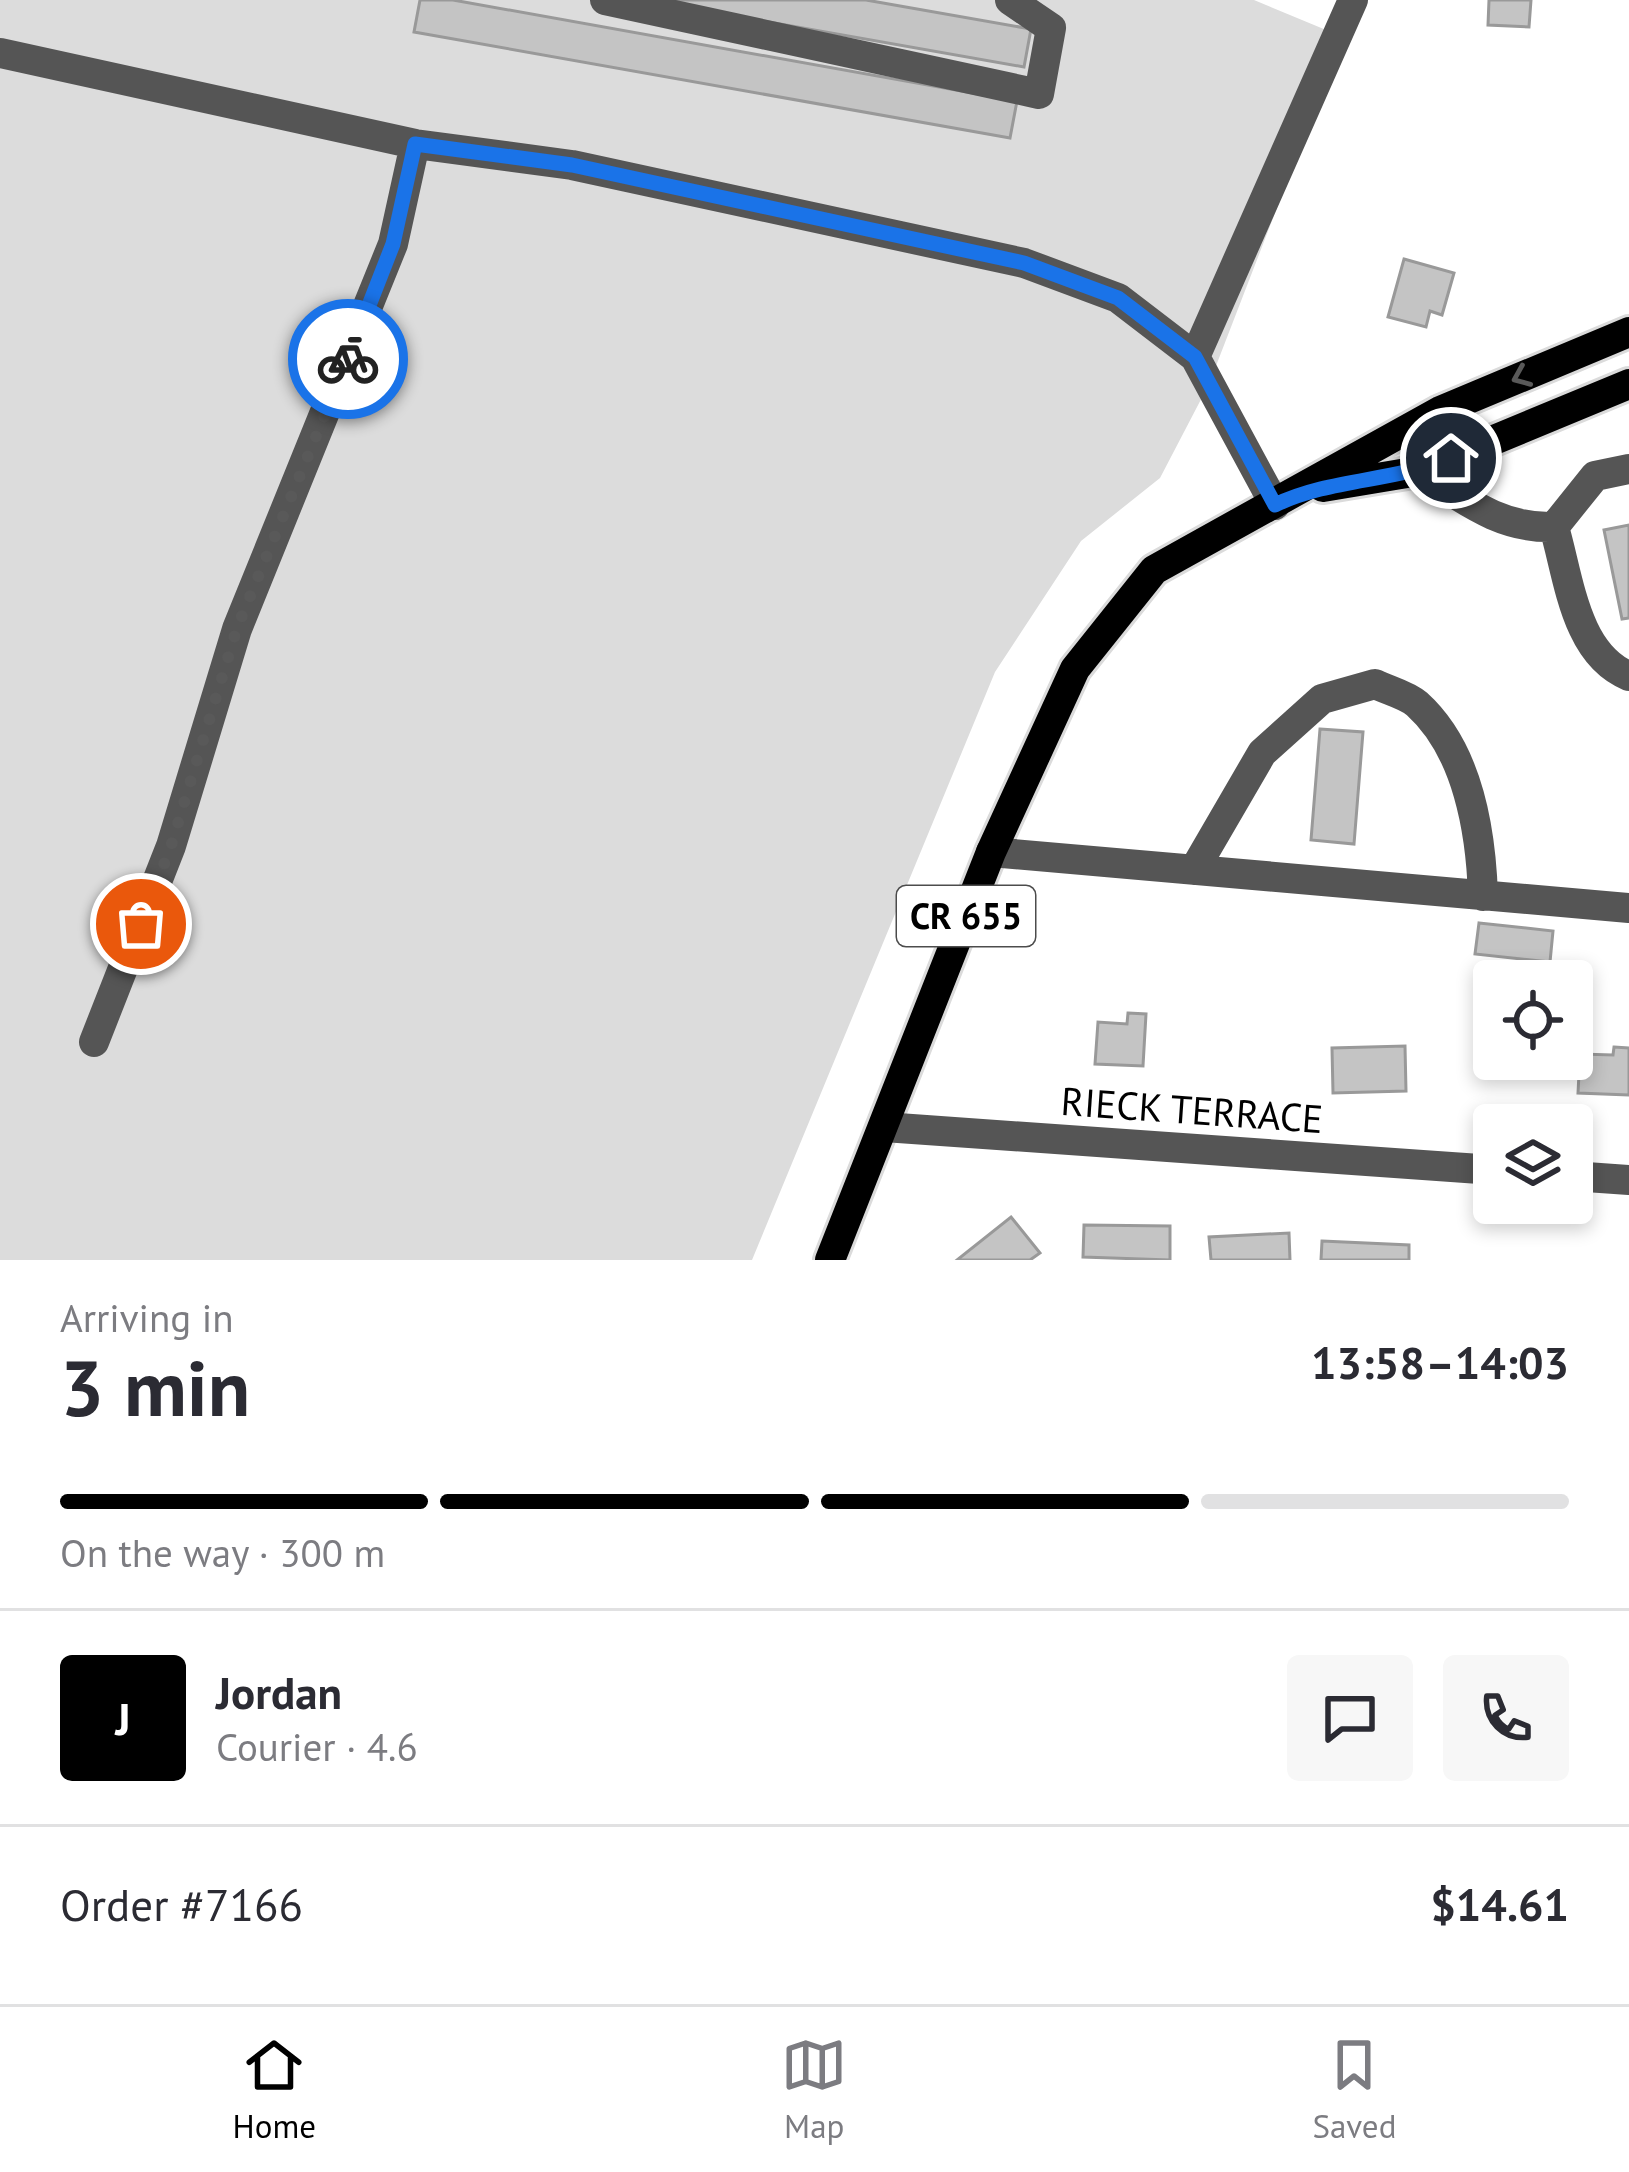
<!DOCTYPE html>
<html lang="en">
<head>
<meta charset="utf-8">
<style>
  :root { --surface:#fff; --page:#f7f7f7; --text:#2b2b33; --muted:#7c7c81; --line:#e1e1e2; --accent:#000 }
  body { margin:0; font-family:"PT Sans",sans-serif; background:var(--page); color:var(--text); height:100vh; display:flex; flex-direction:column; font-size:45px; white-space:nowrap }
  * { box-sizing:border-box; margin:0 }
  p { font-size:39px; color:var(--muted) }
  .icon { flex:none; width:66px; height:66px; fill:none; stroke:currentColor; stroke-width:2; stroke-linecap:round; stroke-linejoin:round }
  .map { position:relative; height:1260px; overflow:hidden }
  .side { display:flex; flex-direction:column; background:var(--surface); flex:1 }
  .side>* { flex:none }
  .buttons { position:absolute; left:1473px; top:960px; display:grid; gap:24px }
  .buttons a { display:grid; place-items:center; width:120px; height:120px; border-radius:12px; background:var(--surface); box-shadow:0 6px 18px #0003; font-size:60px }
  .pin { position:absolute; display:grid; place-items:center; width:102px; height:102px; color:#fff; margin:-51px; border:6px solid #fff; border-radius:50%; box-shadow:0 3px 12px #0007 }
  .courier { position:absolute; display:grid; place-items:center; width:120px; height:120px; margin:-60px; border:9px solid #1a73e8; border-radius:50%; background:#fff; color:#222; box-shadow:0 3px 15px #0007 }
  .overview em { font-style:normal; font-weight:800 }
  .overview div { display:flex; flex-direction:column-reverse }
  .overview { display:flex; align-items:center; justify-content:space-between; height:204px; padding:0 60px }
  h1 { font-size:78px; font-weight:800; line-height:90px }
  .bar { display:grid; grid-template-columns:repeat(4,1fr); gap:18px 12px; align-content:center; height:144px; padding:0 60px }
  .bar i { height:15px; border-radius:9px; background:var(--line) }
  .bar .selected { background:var(--accent) }
  .bar p { grid-column:span 4 }
  .line { display:flex; align-items:center; gap:30px; padding:0 60px; border-top:3px solid var(--line) }
  .line div { flex:1 }
  .round { display:grid; place-items:center; flex:none; width:126px; height:126px; border-radius:12px; background:var(--page) }
  .menu { display:flex; justify-content:space-around; align-items:center; height:168px; border-top:3px solid var(--line); background:var(--surface); font-size:33px; color:var(--muted) }
  .menu a { display:grid; justify-items:center; gap:6px }
  .menu .selected { color:var(--accent) }
  .map>svg:first-child { display:block }
  .green { fill:#dcdcdc }
  .building { fill:#c4c4c4; stroke:#999; stroke-width:3 }
  .lines { fill:none; stroke-linecap:round; stroke-linejoin:round }
  .major-casing { stroke:#dbdbdb; stroke-width:36 }
  .minor { stroke:#555; stroke-width:30 }
  .major { stroke:#000; stroke-width:30 }
  .oneway { stroke:#595959 }
  .done { stroke:#595959; stroke-width:12; stroke-dasharray:0 21.6 }
  .route { stroke:#1a73e8; stroke-width:15 }
  .labels { text-anchor:middle; stroke-width:10; stroke-linejoin:round; paint-order:stroke }
  .shield { fill:#fff; stroke:#4c4c4c; stroke-width:3 }
  .shield-label { font-size:36px; font-weight:bold; fill:#000 }
  .street-label { font-size:39px; fill:#000; stroke:#fff }
</style>
</head>
<body>
<div class="map">
<svg width="1629" height="1260" viewBox="0 0 1629 1260">
  <rect width="100%" height="100%" fill="#fff"/>
  <path class="green" d="M0,0H1254L1343,37L1209,384L1160,478L1081,541L995,672L752,1260H0Z"/>
  <path class="building" d="M420,0H453L1017,101L1010,138L414,32Z
    M644,0H866L1031,29L1024,67Z
    M1489,0H1531L1529,27L1488,25Z
    M1404,259L1454,273L1442,315L1430,311L1426,327L1388,317Z
    M1629,525V618L1622,619L1604,530Z
    M1320,729L1363,732L1354,844L1311,840Z
    M1479,923L1553,931L1550,962L1475,954Z
    M1128,1013L1146,1014L1143,1066L1095,1064L1098,1022L1127,1024Z
    M1405,1046L1406,1091L1333,1093L1332,1048Z
    M1614,1047L1629,1048V1095L1578,1093L1580,1054L1613,1055Z
    M1011,1217L1040,1253L1030,1260H957Z
    M1084,1225L1170,1226V1260L1083,1257Z
    M1289,1233L1290,1260H1211L1209,1237Z
    M1322,1241L1409,1245V1260H1321Z"/>
  <g class="lines">
    <defs>
      <path id="major" d="M1323,487L1419,471L1629,384
        M830,1260L991,852L1075,669L1154,570L1440,411L1629,332"/>
    </defs>
    <use href="#major" class="major-casing"/>
    <path class="minor" d="M605,0L1039,94L1051,28L1010,0
      M0,53L415,144
      M1195,357L1353,0
      M1419,471C1464,499 1500,529 1554,527L1595,476L1629,469
      M1554,527C1569,578 1575,654 1629,676
      M991,852L1629,908
      M1194,870L1262,753L1322,699L1375,684C1387,690 1407,695 1417,704C1468,750 1481,832 1483,896
      M94,1042L171,846L237,629L393,244L415,144L572,165L1024,263L1118,298L1195,357L1275,505
      M884,1127L1494,1170
      M1572,1176L1629,1180"/>
    <use href="#major" class="major"/>
  </g>
  <defs><path id="oneway-chevron" d="M-2-3.5L2.5 0L-2 3.5" fill="none" stroke-width="1.6" stroke-linecap="round" stroke-linejoin="round" transform="scale(3)"/></defs>
  <use class="oneway" href="#oneway-chevron" transform="translate(1521 377) rotate(157)"/>
  <g class="lines">
    <path class="done" d="M141,924L171,846L237,628L348,359"/>
    <path class="route" d="M348,359L393,244L415,144L572,165L1024,263L1118,298L1195,357L1275,505C1331,478 1394,482 1451,458"/>
  </g>
  <g class="labels">
    <rect class="shield" x="897" y="886" width="138" height="60" rx="9"/>
    <g class="shield-label">
      <text x="966" y="929">CR 655</text>
    </g>
    <g class="street-label">
      <text transform="translate(1192 1110) rotate(4)" y="14">RIECK TERRACE</text>
    </g>
  </g>
</svg>
<div class="buttons">
<a><svg class="icon" aria-label="locate" viewBox="0 0 24 24"><circle cx="12" cy="12" r="6"/><path d="M12 2v4M12 18v4M2 12h4M18 12h4"/></svg></a>
<a><svg class="icon" aria-label="layers" viewBox="0 0 24 24"><path d="M12 4l9 5-9 5-9-5zM3 14l9 5 9-5"/></svg></a>
</div>
<div class="pin" style="left:141px;top:924px;background:#ea580c"><svg class="icon" aria-label="bag" viewBox="0 0 24 24"><path d="M5 8h14l-1 12H6zM9 8a3 3 0 0 1 6 0"/></svg></div>
<div class="pin" style="left:1451px;top:458px;background:#1f2937"><svg class="icon" aria-label="home" viewBox="0 0 24 24"><path d="M3 11l9-7 9 7M6 9v11h12V9"/></svg></div>
<div class="courier" style="left:348px;top:359px"><svg class="icon" aria-label="bike" viewBox="0 0 24 24"><circle cx="6" cy="16" r="4"/><circle cx="18" cy="16" r="4"/><path d="M6 16l4-8h5l3 8M10 8l3 8H6M13 5h3"/></svg></div>
</div>
<section class="side">
<div class="overview"><div><h1>3 min</h1><p>Arriving in</p></div><em>13:58–14:03</em></div>
<div class="bar"><i class="selected"></i><i class="selected"></i><i class="selected"></i><i></i><p>On the way · 300 m</p></div>
<div class="line" style="height:216px"><b class="round" style="background:var(--accent);color:#fff">J</b><div><b>Jordan</b><p>Courier · 4.6</p></div><a class="round"><svg class="icon" aria-label="chat" viewBox="0 0 24 24"><path d="M4 5h16v11H9l-5 4z"/></svg></a><a class="round"><svg class="icon" aria-label="phone" viewBox="0 0 24 24"><path d="M5 4h4l2 5-3 2q2 4 5 5l2-3 5 2v4C11 20 4 13 5 4z"/></svg></a></div>
<div class="line" style="height:156px"><div>Order #7166</div><b>$14.61</b></div>
</section>
<nav class="menu">
<a class="selected"><svg class="icon" aria-label="home" viewBox="0 0 24 24"><path d="M3 11l9-7 9 7M6 9v11h12V9"/></svg>Home</a>
<a><svg class="icon" aria-label="map" viewBox="0 0 24 24"><path d="M3 6l6-2 6 2 6-2v14l-6 2-6-2-6 2zM9 4v14M15 6v14"/></svg>Map</a>
<a><svg class="icon" aria-label="saved" viewBox="0 0 24 24"><path d="M7 4h10v16l-5-4-5 4z"/></svg>Saved</a>
</nav>
</body>
</html>
